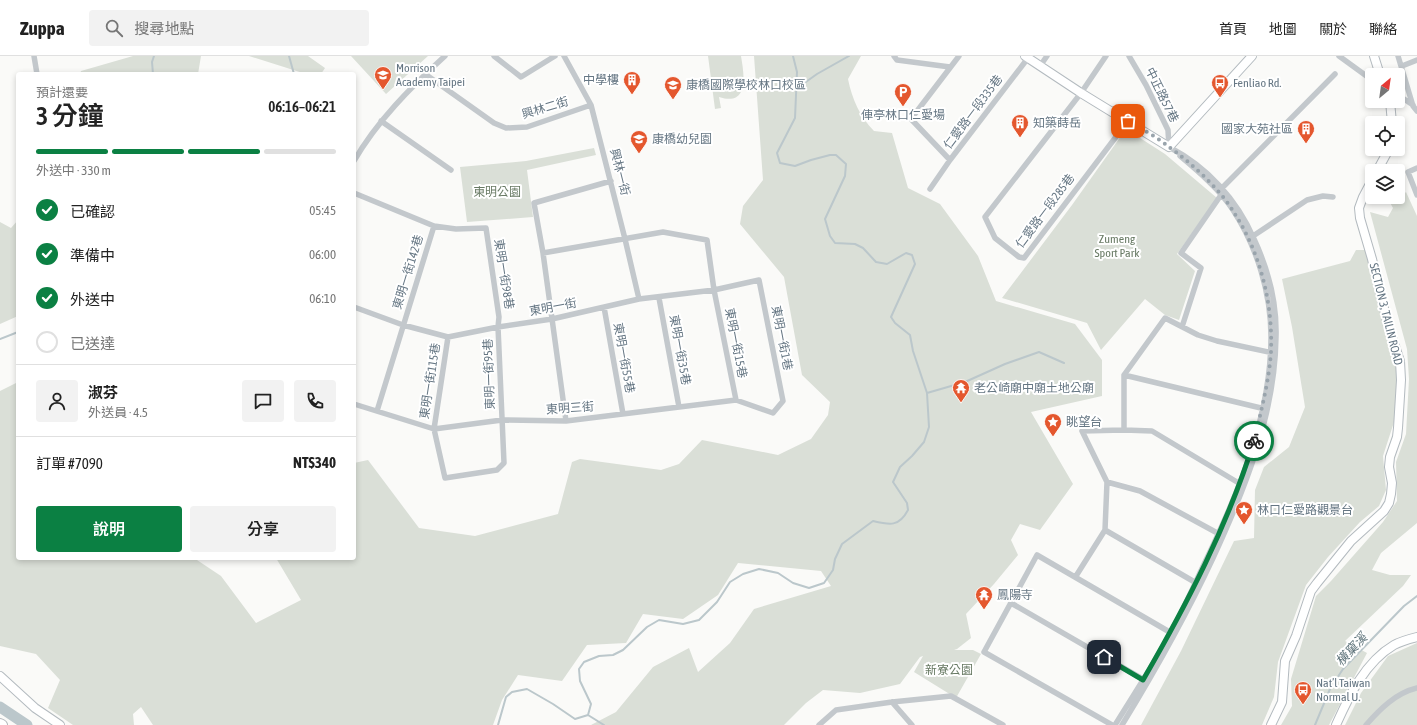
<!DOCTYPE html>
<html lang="zh-TW">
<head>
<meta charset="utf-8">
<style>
  :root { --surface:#fff; --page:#f2f2f2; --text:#222; --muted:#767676; --line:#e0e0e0; --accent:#0b8043 }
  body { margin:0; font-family:"Asap Condensed","Noto Sans TC",sans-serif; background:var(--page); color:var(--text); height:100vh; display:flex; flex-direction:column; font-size:15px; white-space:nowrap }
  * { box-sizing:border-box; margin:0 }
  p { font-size:13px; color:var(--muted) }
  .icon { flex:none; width:22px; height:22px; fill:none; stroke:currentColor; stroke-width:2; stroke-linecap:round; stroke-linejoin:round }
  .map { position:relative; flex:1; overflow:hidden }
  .side { position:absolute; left:16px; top:16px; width:340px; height:488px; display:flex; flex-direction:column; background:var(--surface); border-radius:4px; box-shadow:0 2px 6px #0003 }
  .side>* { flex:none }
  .needle { width:26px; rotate:29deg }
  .tools { position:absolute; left:1365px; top:12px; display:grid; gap:8px }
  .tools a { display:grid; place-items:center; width:40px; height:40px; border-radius:4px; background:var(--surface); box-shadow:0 2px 6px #0003; font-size:20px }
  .pin { position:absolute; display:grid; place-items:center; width:34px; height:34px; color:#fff; margin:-17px; border-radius:8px; box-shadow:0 2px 6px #0006 }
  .courier { position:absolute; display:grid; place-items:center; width:40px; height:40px; margin:-20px; border:3px solid #0b8043; border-radius:50%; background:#fff; color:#222; box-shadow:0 1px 5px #0007 }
  .overview em { font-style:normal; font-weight:600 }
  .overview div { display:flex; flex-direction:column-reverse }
  .overview { display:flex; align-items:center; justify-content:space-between; height:68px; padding:0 20px }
  h1 { font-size:26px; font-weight:600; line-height:30px }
  .bar { display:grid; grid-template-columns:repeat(4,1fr); gap:6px 4px; align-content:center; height:48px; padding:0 20px }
  .bar i { height:5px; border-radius:3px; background:var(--line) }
  .bar .current { background:var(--accent) }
  .bar p { grid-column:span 4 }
  .line { display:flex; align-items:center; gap:10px; padding:0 20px; border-top:1px solid var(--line) }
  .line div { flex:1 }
  .round { display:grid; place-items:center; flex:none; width:42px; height:42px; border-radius:4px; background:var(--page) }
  ol { padding:0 20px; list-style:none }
  li { display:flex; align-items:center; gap:12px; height:44px }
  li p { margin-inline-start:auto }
  li .icon { padding:4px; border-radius:50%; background:var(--accent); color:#fff; stroke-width:4 }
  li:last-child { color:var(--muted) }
  li i { width:22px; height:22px; border:2px solid var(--line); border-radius:50% }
  .primary-button { display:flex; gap:8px; margin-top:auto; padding:8px 20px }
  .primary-button a { flex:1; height:46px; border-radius:4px; background:var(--accent); color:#fff; font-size:16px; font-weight:600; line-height:46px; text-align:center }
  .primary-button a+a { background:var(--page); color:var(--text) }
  header { display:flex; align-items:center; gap:24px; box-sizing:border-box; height:56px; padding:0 20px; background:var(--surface); border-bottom:1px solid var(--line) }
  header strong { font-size:19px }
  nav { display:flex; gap:22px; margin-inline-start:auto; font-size:14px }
  .search { width:280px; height:36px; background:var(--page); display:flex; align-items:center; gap:10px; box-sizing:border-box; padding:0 14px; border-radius:4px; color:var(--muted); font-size:15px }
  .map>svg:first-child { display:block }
  .green { fill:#dadfd7 }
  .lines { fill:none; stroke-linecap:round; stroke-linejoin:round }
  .stream { stroke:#bbc7cb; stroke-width:2 }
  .river { stroke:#bbc7cb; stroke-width:11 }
  .secondary-casing { stroke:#b3babf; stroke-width:10 }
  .highway-casing { stroke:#b4b9bd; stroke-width:12 }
  .street { stroke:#c3c8cc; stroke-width:5.5 }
  .secondary { stroke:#fff; stroke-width:8 }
  .highway { stroke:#fff; stroke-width:10 }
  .done { stroke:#99a4ac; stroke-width:4; stroke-dasharray:0 7.2 }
  .route { stroke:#0b8043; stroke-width:5 }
  .labels { text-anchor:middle; stroke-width:4; stroke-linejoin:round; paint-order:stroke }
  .poi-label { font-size:12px; fill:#657683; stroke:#fff; text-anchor:start }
  .street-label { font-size:12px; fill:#657683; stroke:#fff }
  .park-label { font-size:12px; fill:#687a64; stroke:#fff }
  .water-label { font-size:13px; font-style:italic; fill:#60757c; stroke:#fff }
</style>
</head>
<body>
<header>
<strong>Zuppa</strong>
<div class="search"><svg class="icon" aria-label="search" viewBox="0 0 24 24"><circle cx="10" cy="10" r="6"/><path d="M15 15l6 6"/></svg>搜尋地點</div>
<nav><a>首頁</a><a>地圖</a><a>關於</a><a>聯絡</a></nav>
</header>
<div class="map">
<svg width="1417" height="669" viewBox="0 0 1417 669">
  <rect width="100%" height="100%" fill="#fafaf8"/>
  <path class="green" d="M133,0H201L198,18H80L81,15Z
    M249,0H308L325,12L321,18H306Z
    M351,0H428L386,38Z
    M708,0H741C744,18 750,51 719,41L721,52L715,53Z
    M754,0H861L848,23C852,43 860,61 874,75L892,77L908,132L940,148L978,200L996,245L1075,268L1102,304V340L1031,356L1073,428L1040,474L1020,468L1011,484L1018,499L994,528L966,558L971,582L957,593L954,594H973L981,598L956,642L914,616L923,600L920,601L900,628L860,637L823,634L806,647L784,669H591L616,656L653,611L689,592L698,616L730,587L754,553L831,530L821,515L738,507L718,539L683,563L643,558L626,587L587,589L562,625L518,619L502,644L493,669H153L141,651L133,658L134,669H73L48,652L60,624L36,598L0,590V335L18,326V502H194L221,520L256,567L301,544L276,502H354V407L368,404L419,472L475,480L558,458L572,406L580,403L661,414L679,408L702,384L778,399L811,383L828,359L830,346L802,319L784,221L740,168L743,150L763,124Z
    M1126,73L1165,98L1217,142L1177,198L1195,215L1179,264L1165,259L1145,243L1101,294L1087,267L1002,242L1072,149Z
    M594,92L596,99L527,114L533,161L467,166L460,111L526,105Z
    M1398,134L1401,141L1406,136L1417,160V467L1381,497L1372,514L1390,519H1411L1403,530L1345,585L1367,597L1329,669H1281L1292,650L1291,623L1316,540L1331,525L1383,466L1397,445L1396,406L1406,378L1409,323L1407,293L1370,156L1388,161L1393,152L1387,141H1398Z
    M18,164V260L0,268V166L11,172Z
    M1356,194H1367L1397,304L1395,363L1383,400L1386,434L1379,450L1360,466L1328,501L1306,529L1278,606L1274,641L1262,669H1141L1181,595L1234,485L1254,482L1255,434L1264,411L1289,391L1305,351L1292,271L1282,223L1350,205Z
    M1417,587V669H1345L1361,637L1388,600Z"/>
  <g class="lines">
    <path class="stream" d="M289,0L294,18
      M153,18L152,6L154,0
      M796,33L817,18L849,0
      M0,283L18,276
      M927,337L965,326L1005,308L1039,296L1064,307
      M588,659L604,669
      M498,669L506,641L512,636L527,633L553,648L575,663L588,659L591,648L580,625L579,613L584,606L599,600L613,599L623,594L647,571L659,564L683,568L699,564L717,546L730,526L743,518L759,513L778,517L793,527L809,532L824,527L833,514L835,503L842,488L873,465C890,469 899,471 908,454L907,447L893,426L900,411L912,400L924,386L929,371L927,337L913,295L910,279L895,267L891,261L915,208L912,199L906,197L887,208L876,206L863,192L855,188L835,187L830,180L825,163L845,120L846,108L836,99H830L811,104L795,110L780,107L777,97L795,62L797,16L793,0
      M1315,669L1330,633L1343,613L1404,550L1417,540"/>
    <path class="river" d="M0,651L27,669"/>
    <defs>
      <path id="secondary" d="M1025,0L1081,37L1169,91L1252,0
        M1374,0L1380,19
        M1390,45L1392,67
        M1377,115L1389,93
        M0,620L35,652L60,669
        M1271,669L1282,646L1285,605L1296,580L1311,535L1317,527L1351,485L1384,455L1389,447L1391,438L1392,427L1389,411L1390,401L1397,381L1398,372L1401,324L1400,305L1388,269L1372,203L1360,162L1359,152L1363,141L1372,124
        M1336,669C1349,640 1365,606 1394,589C1401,585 1409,583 1417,581"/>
      <path id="highway" d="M0,668L2,669"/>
    </defs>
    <use href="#secondary" class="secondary-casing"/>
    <use href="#highway" class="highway-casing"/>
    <path class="street" d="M34,0L37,18
      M494,0L521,21L555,0
      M564,0L591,49L625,183L639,243
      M894,0L897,4L950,11
      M1106,0L1081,37L985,161L995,182L1019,201L1024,202L1128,65
      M1129,0L1146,29L1168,74L1169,91
      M1339,0L1372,24
      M1398,0L1413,50L1417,55
      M1040,10L1047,0
      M1402,10L1417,4
      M425,18L494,67L506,72L527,71L591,49
      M1398,39L1413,49
      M381,65L451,114
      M950,104L911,63L959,0
      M354,105C377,65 411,31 445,0
      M1417,112L1408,116L1417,139
      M930,133L950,104L1028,2
      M354,137L434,170L456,173L486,172L499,261L498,271L504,407L497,414L445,422L434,373L448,281
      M1253,180L1307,144L1323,140L1333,141
      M543,197L663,176L707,184L714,234L736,344
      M659,242L679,351
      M354,251L403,269L448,281L498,271L552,263L639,243L714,234L759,224L783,345L773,357L736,344L566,365L502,364L434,373L354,348
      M604,251L623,358
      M1182,271L1201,212L1181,197L1221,139L1222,132L1335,18
      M1124,319L1265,353
      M377,355L434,170
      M566,365L543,197L534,147L611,125
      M1124,374V319L1165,262L1198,279L1217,285L1273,297
      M1105,474L1198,528
      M1221,479L1140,435L1107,426L1082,375L1124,374L1152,375L1242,429
      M1076,520L1105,474L1107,426
      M1011,547L1146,625
      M892,646L912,669
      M819,669L836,654L892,646L951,640L1003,669
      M1112,669L984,596L1037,499L1173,578
      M1115,669C1134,638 1154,608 1171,576C1184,552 1195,527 1207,502C1240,433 1271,358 1271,281C1271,237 1257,191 1233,154C1220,134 1199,116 1180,100
      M1122,669C1155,615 1186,560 1213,502C1245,433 1275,359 1276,281C1277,247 1268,213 1254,183C1237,143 1207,111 1169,91
      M1366,669C1380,653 1396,637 1417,632"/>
    <use href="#secondary" class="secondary"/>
    <use href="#highway" class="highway"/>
  </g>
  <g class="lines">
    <path class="done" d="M1128,65C1142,73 1157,81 1169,91C1190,106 1220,133 1233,155C1260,196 1273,246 1271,296C1269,326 1261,355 1254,385"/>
    <path class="route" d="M1104,601L1143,624C1187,548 1228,469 1254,385"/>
  </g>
  <defs>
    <symbol id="school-pin" viewBox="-11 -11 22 30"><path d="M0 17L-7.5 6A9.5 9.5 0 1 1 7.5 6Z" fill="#e4572e" stroke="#fff"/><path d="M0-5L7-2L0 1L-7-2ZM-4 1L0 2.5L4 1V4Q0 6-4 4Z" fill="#fff"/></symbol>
    <symbol id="building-pin" viewBox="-11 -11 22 30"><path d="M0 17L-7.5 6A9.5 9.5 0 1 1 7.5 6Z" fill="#e4572e" stroke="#fff"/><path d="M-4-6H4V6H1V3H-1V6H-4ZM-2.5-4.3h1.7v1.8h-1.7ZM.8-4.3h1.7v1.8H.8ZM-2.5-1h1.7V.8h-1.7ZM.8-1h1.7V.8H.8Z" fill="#fff"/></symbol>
    <symbol id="bus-pin" viewBox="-11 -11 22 30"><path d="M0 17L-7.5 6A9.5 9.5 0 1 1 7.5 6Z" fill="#e4572e" stroke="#fff"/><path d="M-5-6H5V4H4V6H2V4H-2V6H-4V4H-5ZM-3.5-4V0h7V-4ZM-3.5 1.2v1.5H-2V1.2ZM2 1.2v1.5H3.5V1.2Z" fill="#fff"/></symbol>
    <symbol id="parking-pin" viewBox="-11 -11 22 30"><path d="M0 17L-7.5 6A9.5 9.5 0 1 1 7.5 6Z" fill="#e4572e" stroke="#fff"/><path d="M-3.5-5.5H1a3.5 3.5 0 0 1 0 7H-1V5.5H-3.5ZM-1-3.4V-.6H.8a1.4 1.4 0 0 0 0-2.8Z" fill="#fff"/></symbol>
    <symbol id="temple-pin" viewBox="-11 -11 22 30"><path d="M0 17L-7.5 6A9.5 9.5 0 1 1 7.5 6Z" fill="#e4572e" stroke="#fff"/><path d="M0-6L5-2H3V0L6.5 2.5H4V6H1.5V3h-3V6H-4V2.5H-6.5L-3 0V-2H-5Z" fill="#fff"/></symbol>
    <symbol id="sight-pin" viewBox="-11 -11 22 30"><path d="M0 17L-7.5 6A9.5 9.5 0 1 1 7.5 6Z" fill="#e4572e" stroke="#fff"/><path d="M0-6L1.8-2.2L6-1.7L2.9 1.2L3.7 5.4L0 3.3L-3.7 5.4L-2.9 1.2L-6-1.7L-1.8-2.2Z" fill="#fff"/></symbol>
  </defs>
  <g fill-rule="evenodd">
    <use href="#school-pin" x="373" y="9" width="20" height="27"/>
    <use href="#building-pin" x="622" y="14" width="20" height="27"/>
    <use href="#bus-pin" x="1210" y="17" width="20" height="27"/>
    <use href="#school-pin" x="663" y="19" width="20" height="27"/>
    <use href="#parking-pin" x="893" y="26" width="20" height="27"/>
    <use href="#building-pin" x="1010" y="57" width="20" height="27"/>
    <use href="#building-pin" x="1296" y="63" width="20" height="27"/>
    <use href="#school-pin" x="629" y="73" width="20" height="27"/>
    <use href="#temple-pin" x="951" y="322" width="20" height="27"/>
    <use href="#sight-pin" x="1043" y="356" width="20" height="27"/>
    <use href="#sight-pin" x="1234" y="444" width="20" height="27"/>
    <use href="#temple-pin" x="974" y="529" width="20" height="27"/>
    <use href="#bus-pin" x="1293" y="624" width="20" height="27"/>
  </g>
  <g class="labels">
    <g class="poi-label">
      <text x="396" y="16">Morrison<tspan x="396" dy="14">Academy Taipei</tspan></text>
      <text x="619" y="28" text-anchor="end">中學樓</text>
      <text x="1233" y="31">Fenliao Rd.</text>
      <text x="686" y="33">康橋國際學校林口校區</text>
      <text x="903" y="63" text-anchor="middle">俥亭林口仁愛場</text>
      <text x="1033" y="71">知築蒔岳</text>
      <text x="1293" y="77" text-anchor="end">國家大苑社區</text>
      <text x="652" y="87">康橋幼兒園</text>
      <text x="974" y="336">老公崎廟中廟土地公廟</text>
      <text x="1066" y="370">眺望台</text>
      <text x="1257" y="458">林口仁愛路觀景台</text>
      <text x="997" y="543">鳳陽寺</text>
      <text x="1316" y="631">Nat’l Taiwan<tspan x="1316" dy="14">Normal U.</tspan></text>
    </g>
    <g class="street-label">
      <text transform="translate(1162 39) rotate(64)" y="4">中正路57巷</text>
      <text transform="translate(545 52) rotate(-17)" y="4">興林二街</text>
      <text transform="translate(973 56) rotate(-53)" y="4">仁愛路一段335巷</text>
      <text transform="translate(620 116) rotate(76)" y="4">興林一街</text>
      <text transform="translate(1045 155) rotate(-53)" y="4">仁愛路一段285巷</text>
      <text transform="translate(408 216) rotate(-73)" y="4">東明一街142巷</text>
      <text transform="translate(504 218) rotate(81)" y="4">東明一街98巷</text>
      <text transform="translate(553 251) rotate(-11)" y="4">東明一街</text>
      <text transform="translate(1386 258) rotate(76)" y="4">SECTION 3, TAILIN ROAD</text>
      <text transform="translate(782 282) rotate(79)" y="4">東明一街1巷</text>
      <text transform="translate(736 287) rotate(79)" y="4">東明一街15巷</text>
      <text transform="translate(680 294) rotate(80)" y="4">東明一街35巷</text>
      <text transform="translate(624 302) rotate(80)" y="4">東明一街55巷</text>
      <text transform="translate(489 318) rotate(-92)" y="4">東明一街95巷</text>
      <text transform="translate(430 325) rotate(-81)" y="4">東明一街115巷</text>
      <text transform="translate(570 352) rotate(-4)" y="4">東明三街</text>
    </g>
    <g class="park-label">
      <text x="497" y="140">東明公園</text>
      <text x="1117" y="187">Zumeng<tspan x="1117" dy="14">Sport Park</tspan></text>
      <text x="949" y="618">新寮公園</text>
    </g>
    <g class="water-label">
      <text transform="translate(1351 593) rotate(-47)" y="5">橫窠溪</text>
    </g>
  </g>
</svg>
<div class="tools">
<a><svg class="needle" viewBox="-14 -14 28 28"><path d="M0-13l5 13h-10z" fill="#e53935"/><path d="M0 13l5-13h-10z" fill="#767676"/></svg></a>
<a><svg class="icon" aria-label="locate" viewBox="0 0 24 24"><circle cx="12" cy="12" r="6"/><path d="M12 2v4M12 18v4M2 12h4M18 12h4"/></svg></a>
<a><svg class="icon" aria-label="layers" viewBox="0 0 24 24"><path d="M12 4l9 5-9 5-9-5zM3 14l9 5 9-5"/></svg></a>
</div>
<div class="pin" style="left:1128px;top:65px;background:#ea580c"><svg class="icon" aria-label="bag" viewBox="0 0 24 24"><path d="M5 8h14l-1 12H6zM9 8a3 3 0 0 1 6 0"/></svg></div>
<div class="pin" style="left:1104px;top:601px;background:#1f2937"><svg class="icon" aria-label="home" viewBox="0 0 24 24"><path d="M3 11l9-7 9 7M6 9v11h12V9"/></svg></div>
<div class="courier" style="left:1254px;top:385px"><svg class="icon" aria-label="bike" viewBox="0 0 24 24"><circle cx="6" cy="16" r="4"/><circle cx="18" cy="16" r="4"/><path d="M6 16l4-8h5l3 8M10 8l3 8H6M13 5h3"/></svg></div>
<section class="side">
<div class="overview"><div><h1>3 分鐘</h1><p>預計還要</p></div><em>06:16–06:21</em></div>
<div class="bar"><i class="current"></i><i class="current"></i><i class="current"></i><i></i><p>外送中 · 330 m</p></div>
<ol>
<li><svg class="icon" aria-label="check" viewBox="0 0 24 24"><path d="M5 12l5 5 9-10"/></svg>已確認<p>05:45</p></li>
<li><svg class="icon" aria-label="check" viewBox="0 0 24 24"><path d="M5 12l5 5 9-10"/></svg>準備中<p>06:00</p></li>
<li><svg class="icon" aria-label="check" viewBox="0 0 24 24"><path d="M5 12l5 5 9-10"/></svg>外送中<p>06:10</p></li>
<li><i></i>已送達</li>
</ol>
<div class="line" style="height:72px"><a class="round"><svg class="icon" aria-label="person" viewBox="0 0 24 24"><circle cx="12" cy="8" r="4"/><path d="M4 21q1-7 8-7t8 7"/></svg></a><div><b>淑芬</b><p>外送員 · 4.5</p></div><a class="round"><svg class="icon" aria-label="chat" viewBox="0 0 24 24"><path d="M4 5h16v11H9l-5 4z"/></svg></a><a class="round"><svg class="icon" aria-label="phone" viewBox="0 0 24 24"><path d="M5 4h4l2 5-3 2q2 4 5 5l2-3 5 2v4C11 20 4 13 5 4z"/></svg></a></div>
<div class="line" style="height:52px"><div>訂單 #7090</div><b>NT$340</b></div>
<div class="primary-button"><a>說明</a><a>分享</a></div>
</section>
</div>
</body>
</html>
